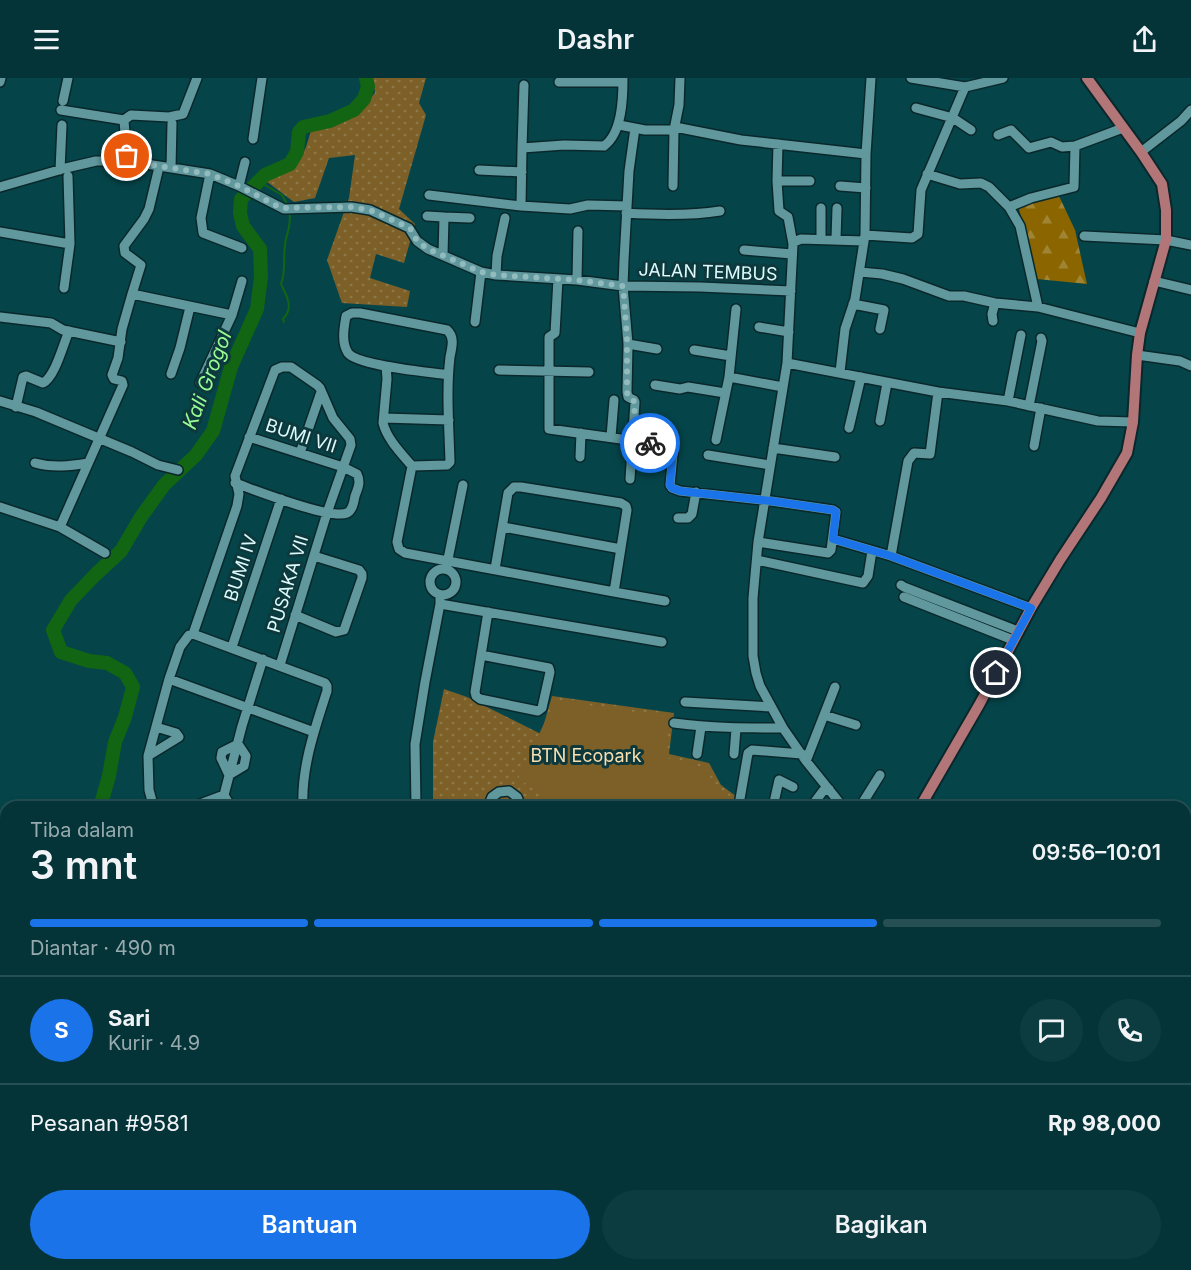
<!DOCTYPE html>
<html lang="id">
<head>
<meta charset="utf-8">
<style>
  :root { --surface:#043438; --page:#0d3c40; --text:#f1f3f6; --muted:#97aaae; --line:#254f53; --accent:#1a73e8 }
  body { margin:0; font-family:Inter,sans-serif; background:var(--page); color:var(--text); height:100vh; display:flex; flex-direction:column; font-size:22px; white-space:nowrap }
  * { box-sizing:border-box; margin:0 }
  p { font-size:20px; color:var(--muted) }
  .icon { flex:none; width:33px; height:33px; fill:none; stroke:currentColor; stroke-width:2; stroke-linecap:round; stroke-linejoin:round }
  .map { position:relative; flex:1; overflow:hidden }
  .sheet { position:absolute; left:0px; top:723px; width:1191px; height:470px; display:flex; flex-direction:column; background:var(--surface); border-radius:18px 18px 0 0; box-shadow:0 3px 9px #0003,0 0 0 2px var(--line) }
  .sheet>* { flex:none }
  .pin { position:absolute; display:grid; place-items:center; width:51px; height:51px; color:#fff; margin:-26px; border:3px solid #fff; border-radius:50%; box-shadow:0 2px 6px #0007 }
  .courier { position:absolute; display:grid; place-items:center; width:60px; height:60px; margin:-30px; border:4px solid #1a73e8; border-radius:50%; background:#fff; color:#222; box-shadow:0 2px 8px #0007 }
  .summary em { font-style:normal; font-weight:600 }
  .summary div { display:flex; flex-direction:column-reverse }
  .summary { display:flex; align-items:center; justify-content:space-between; height:102px; padding:0 30px }
  h1 { font-size:39px; font-weight:600; line-height:45px }
  .bar { display:grid; grid-template-columns:repeat(4,1fr); gap:9px 6px; align-content:center; height:72px; padding:0 30px }
  .bar i { height:8px; border-radius:4px; background:var(--line) }
  .bar .on { background:var(--accent) }
  .bar p { grid-column:span 4 }
  .line { display:flex; align-items:center; gap:15px; padding:0 30px; border-top:2px solid var(--line) }
  .line div { flex:1 }
  .round { display:grid; place-items:center; flex:none; width:63px; height:63px; border-radius:32px; background:var(--page) }
  .primary-button { display:flex; gap:12px; margin-top:auto; padding:12px 30px }
  .primary-button a { flex:1; height:69px; border-radius:36px; background:var(--accent); color:#fff; font-size:24px; font-weight:600; line-height:69px; text-align:center }
  .primary-button a+a { background:var(--page); color:var(--text) }
  header { display:flex; justify-content:space-between; align-items:center; height:78px; padding:0 30px; background:var(--surface); font-size:27px; font-weight:600 }
  .map>svg:first-child { display:block }
  .grass { fill:url(#grass-dots) }
  .forest { fill:url(#forest-firs) }
  .cemetery { fill:url(#cemetery-stones) }
  .park { fill:#7c6028 }
  .lines { fill:none; stroke-linecap:round; stroke-linejoin:round }
  .stream { stroke:#126512; stroke-width:2 }
  .river { stroke:#126512; stroke-width:14 }
  .minor-casing { stroke:#0a282b; stroke-width:12 }
  .major-casing { stroke:#0a282b; stroke-width:14 }
  .minor { stroke:#60989d; stroke-width:9 }
  .major { stroke:#b37678; stroke-width:10 }
  .done { stroke:#92bbbe; stroke-width:6; stroke-dasharray:0 10.8 }
  .route { stroke:#1a73e8; stroke-width:8 }
  .labels { text-anchor:middle; stroke-width:6; stroke-linejoin:round; paint-order:stroke }
  .street-label { font-size:18px; fill:#defafc; stroke:#0d393d }
  .park-label { font-size:18px; fill:#f9dfb0; stroke:#0d393d }
  .water-label { font-size:20px; font-style:italic; fill:#97fa92; stroke:#0d393d }
</style>
</head>
<body>
<header><svg class="icon" aria-label="menu" viewBox="0 0 24 24"><path d="M4 6h16M4 12h16M4 18h16"/></svg>Dashr<svg class="icon" aria-label="share" viewBox="0 0 24 24"><path d="M12 15V3M7 8l5-5 5 5M5 13v7h14v-7"/></svg></header>
<div class="map">
<svg width="1191" height="1192" viewBox="0 0 1191 1192">
  <defs>
    <pattern id="grass-dots" width="8" height="8" patternUnits="userSpaceOnUse" patternTransform="scale(1.5)"><rect width="8" height="8" fill="#7c6028"/><path d="M2 2h.1M6 6h.1" fill="none" stroke="#8e7848" stroke-width="1.8" stroke-linecap="round"/></pattern>
    <pattern id="forest-firs" width="22" height="20" patternUnits="userSpaceOnUse" patternTransform="scale(1.5)"><rect width="22" height="20" fill="#8a6500"/><path d="M5 1l3.5 6h-7zM16 11l3.5 6h-7z" fill="#9f8433"/></pattern>
    <pattern id="cemetery-stones" width="16" height="16" patternUnits="userSpaceOnUse" patternTransform="scale(1.5)"><rect width="16" height="16" fill="#7c6028"/><path d="M2 7V4a2 2 0 0 1 4 0v3zM10 15v-3a2 2 0 0 1 4 0v3z" fill="#8e7848"/></pattern>
  </defs>
  <rect width="100%" height="100%" fill="#05454a"/>
  <path class="grass" d="M373,0H426L419,25L426,37L399,131L415,146L404,185L376,176L370,200L410,213L407,229L342,225L327,182L349,120L355,77L329,80L315,120L294,124L266,103L299,84L306,69L312,50L360,31L375,15Z
    M444,611L467,619L541,656L552,618L674,635L669,676L709,685L721,707L733,716L761,729H433V664Z"/>
  <path class="forest" d="M1058,116L1075,152L1087,206L1037,201L1018,127Z"/>
  <path class="cemetery" d="M0,879L6,881V1036L0,1050Z"/>
  <path class="park" d="M555,622L668,639L667,680L705,690L717,711L749,729H566L518,701Z"/>
  <g class="lines">
    <path class="stream" d="M258,103L282,117L287,126
      M284,244L283,241C294,230 287,218 281,206C286,193 283,181 285,167C285,162 287,158 288,153C290,147 290,140 290,133"/>
    <path class="river" d="M100,729L109,698L115,664L125,639L133,609L125,595L107,585L89,583L61,574L53,552L71,522L96,496L121,473L141,439L164,407L196,377L213,353L231,289L257,231L261,199L260,171L243,148L240,135L241,121L265,97L290,86L297,74L299,54L303,49L330,43L354,32L364,21L368,8L366,0
      M0,803L6,797"/>
    <defs>
      <path id="minor" d="M911,0L965,9L1003,0
        M0,4L1,0
        M559,4H623
        M63,23L68,0
        M916,30L953,40L971,52
        M61,32L124,42
        M619,47L645,52H674
        M675,49L741,62L866,76
        M998,57L1011,52L1029,70L1051,64L1062,69L1075,68
        M253,61L262,0
        M778,66L777,103H810
        M522,70L524,7
        M1141,74L1181,43L1191,32
        M127,83L124,42L131,37L169,39L183,36L197,0
        M159,89L149,131L144,141L124,168L125,175L141,187L132,216L232,237
        M171,90L172,45
        M60,92L62,47
        M479,92L522,94
        M210,96L201,140L203,155L242,170
        M927,96L960,106L981,105L989,109L1009,129L1020,148L1038,229
        M777,103L779,133L788,139L793,166
        M239,108L245,84
        M673,108L674,52L679,27L680,0
        M840,108L866,110
        M0,109L66,90L96,83H127L210,96L239,108L284,131L351,129L370,132L409,150L417,163L428,171L481,194L496,197L577,202L623,208L700,209L791,213
        M429,117L521,128L570,131L588,127L627,128
        M521,128L522,70L564,67L604,68C622,55 623,21 623,0
        M1009,129L1031,120L1074,109L1075,68L1123,50
        M626,135C658,137 689,138 720,133
        M427,138L444,139L443,177
        M444,139L470,140
        M0,154L70,166
        M865,157L912,160L918,156L921,112L965,9
        M1084,158L1166,162L1191,167
        M821,161V130
        M836,161L837,130
        M744,172L792,176
        M860,194L882,196L903,201L949,218H964L995,225L1038,229L1140,255
        M496,197L497,178L505,140
        M558,201L555,255L549,259V351L671,368L673,371V376L670,407L672,410L680,413L771,423L833,432L836,434L831,472L828,475L758,464
        M577,202L578,153
        M1154,203L1191,212
        M64,210L70,166L68,98
        M853,226L884,232L880,251
        M0,239L51,245L63,252L121,264
        M993,243L992,236L995,225
        M475,244L481,194
        M759,249L789,254
        M628,266L657,271
        M694,272L731,278
        M1137,277L1180,283L1191,288
        M787,285L938,314L1008,323L1098,343L1133,344
        M386,288L387,301L383,345C387,361 401,375 412,388L397,464L399,471L405,475L614,514L627,432L626,428L621,425L521,409H514L508,415L495,491
        M499,292L589,294
        M840,294L845,251L855,221L865,157L866,76L871,0
        M171,296L180,270L190,229
        M729,299L783,309
        M200,305L232,237L242,203
        M655,307L680,311L688,309L725,315
        M0,323L36,334L132,374L158,387L178,392
        M1008,323L1021,257
        M1029,328L1042,263L1041,260
        M16,329L23,299L26,298L43,305C55,299 63,267 69,253
        M384,340L449,342
        M880,343L887,305
        M849,350L861,299
        M611,359L614,322
        M716,362L729,299L736,231
        M1034,368L1041,330
        M773,370L835,379
        M300,375L321,314
        M708,377L770,387
        M580,379L581,355
        M35,385C53,390 70,388 88,385
        M412,388L447,387L450,384C449,349 446,313 450,279C452,269 455,259 447,252L360,235H352L346,238C344,250 341,264 348,275C358,288 430,294 448,297
        M630,401L635,324L634,322L628,319L627,314L628,266L623,208L624,182L629,93L635,50
        M235,405C255,412 330,442 347,435C353,432 354,423 355,418C358,410 361,404 357,396L343,389L249,359
        M0,429L60,449L105,475
        M678,440H688L692,436L696,414
        M60,449L123,307L122,303L114,301L112,297L118,280L122,251L132,216
        M503,449L621,471
        M833,461L891,478L1031,530
        M891,478L908,383L914,375L930,376L938,314
        M757,482L863,505L868,498L872,473
        M430 504a13 13 0 1 1 26 0a13 13 0 1 1-26 0Z
        M446,491L463,407
        M901,507L904,509L1018,553
        M614,514L665,523
        M904,519L1013,562
        M440,526L662,564
        M295,537L336,554L344,552L362,500V496L359,492L314,478
        M193,556L237,428L239,416L235,398L275,292L282,289H291L317,307L320,310L333,340L350,361L351,367L327,435L280,587
        M232,569L281,421
        M481,577L549,590L550,594L542,630L538,633L480,621L476,618L475,614L488,534
        M169,601L314,654
        M685,624L771,629
        M824,637L856,647
        M674,645C711,650 746,650 783,650
        M238,666L246,678L244,688L229,697L221,680L222,674Z
        M697,676L701,649
        M734,676L736,651
        M148,678L179,659L176,655L156,649
        M806,683L835,609
        M224,717L231,729
        M740,721L748,675L752,672L802,676
        M745,727L750,729
        M156,729L152,723L149,712L148,678L169,601L180,569L189,557L193,556L325,605L327,608V613C315,650 301,690 303,729
        M192,729L224,717L242,648L263,581
        M416,729L415,666L425,604L440,526V518
        M488,729L492,719L499,714L509,713L517,719L521,729
        M773,729L779,702L793,709
        M811,729L823,713L829,711
        M843,729L806,683L783,650L760,608L756,595L753,578V520L758,464L787,285L793,166L794,164L801,161L864,163
        M860,729L880,697
        M1185,884L1188,862L1191,860
        M1185,900L1191,901
        M1185,1047H1191
        M0,1080L4,1067L2,1054L6,1045
        M1185,1119H1191
        M1191,1142V1153
        M1185,1162L1188,1166L1190,1192
        M241,1186L242,1187
        M296,1186L297,1192
        M626,1186L642,1192
        M18,1192L19,1186
        M209,1192L210,1186
        M518,1192L519,1186
        M796,1192L798,1186
        M837,1192L840,1186
        M881,1192L884,1186
        M927,1192V1186
        M963,1192L964,1186
        M1023,1192L1024,1186"/>
      <path id="major" d="M920,729L979,627L1031,530L1060,482L1101,420L1127,375L1133,344L1137,277L1140,255L1166,162V132L1162,106L1141,74L1087,0
        M0,817L6,821
        M550,1186L552,1192
        M736,1192L738,1186"/>
    </defs>
    <use href="#minor" class="minor-casing"/>
    <use href="#major" class="major-casing"/>
    <use href="#minor" class="minor"/>
    <use href="#major" class="major"/>
  </g>
  <g class="lines">
    <path class="done" d="M127,78V83L210,96L239,108L281,130L351,129L370,132L410,150L417,163L428,171L481,194L496,197L576,202L623,208L627,259V314L628,319L635,324L633,363L650,365"/>
    <path class="route" d="M650,365L671,368L673,371L670,407L672,410L680,413L771,423L833,432L836,434L833,461L891,478L1031,530L996,595"/>
  </g>
  <g class="labels">
    <g class="street-label">
      <text transform="translate(708 194) rotate(2)" y="6">JALAN TEMBUS</text>
      <text transform="translate(301 358) rotate(18)" y="6">BUMI VII</text>
      <text transform="translate(241 490) rotate(-72)" y="6">BUMI IV</text>
      <text transform="translate(288 506) rotate(-73)" y="6">PUSAKA VII</text>
    </g>
    <g class="park-label">
      <text x="586" y="684">BTN Ecopark</text>
    </g>
    <g class="water-label">
      <text transform="translate(207 302) rotate(-69)" y="7">Kali Grogol</text>
    </g>
  </g>
</svg>
<div class="pin" style="left:127px;top:78px;background:#ea580c"><svg class="icon" aria-label="bag" viewBox="0 0 24 24"><path d="M5 8h14l-1 12H6zM9 8a3 3 0 0 1 6 0"/></svg></div>
<div class="pin" style="left:996px;top:595px;background:#1f2937"><svg class="icon" aria-label="home" viewBox="0 0 24 24"><path d="M3 11l9-7 9 7M6 9v11h12V9"/></svg></div>
<div class="courier" style="left:650px;top:365px"><svg class="icon" aria-label="bike" viewBox="0 0 24 24"><circle cx="6" cy="16" r="4"/><circle cx="18" cy="16" r="4"/><path d="M6 16l4-8h5l3 8M10 8l3 8H6M13 5h3"/></svg></div>
<section class="sheet">
<div class="summary"><div><h1>3 mnt</h1><p>Tiba dalam</p></div><em>09:56–10:01</em></div>
<div class="bar"><i class="on"></i><i class="on"></i><i class="on"></i><i></i><p>Diantar · 490 m</p></div>
<div class="line" style="height:108px"><b class="round" style="background:var(--accent);color:#fff">S</b><div><b>Sari</b><p>Kurir · 4.9</p></div><a class="round"><svg class="icon" aria-label="chat" viewBox="0 0 24 24"><path d="M4 5h16v11H9l-5 4z"/></svg></a><a class="round"><svg class="icon" aria-label="phone" viewBox="0 0 24 24"><path d="M5 4h4l2 5-3 2q2 4 5 5l2-3 5 2v4C11 20 4 13 5 4z"/></svg></a></div>
<div class="line" style="height:78px"><div>Pesanan #9581</div><b>Rp 98,000</b></div>
<div class="primary-button"><a>Bantuan</a><a>Bagikan</a></div>
</section>
</div>
</body>
</html>
